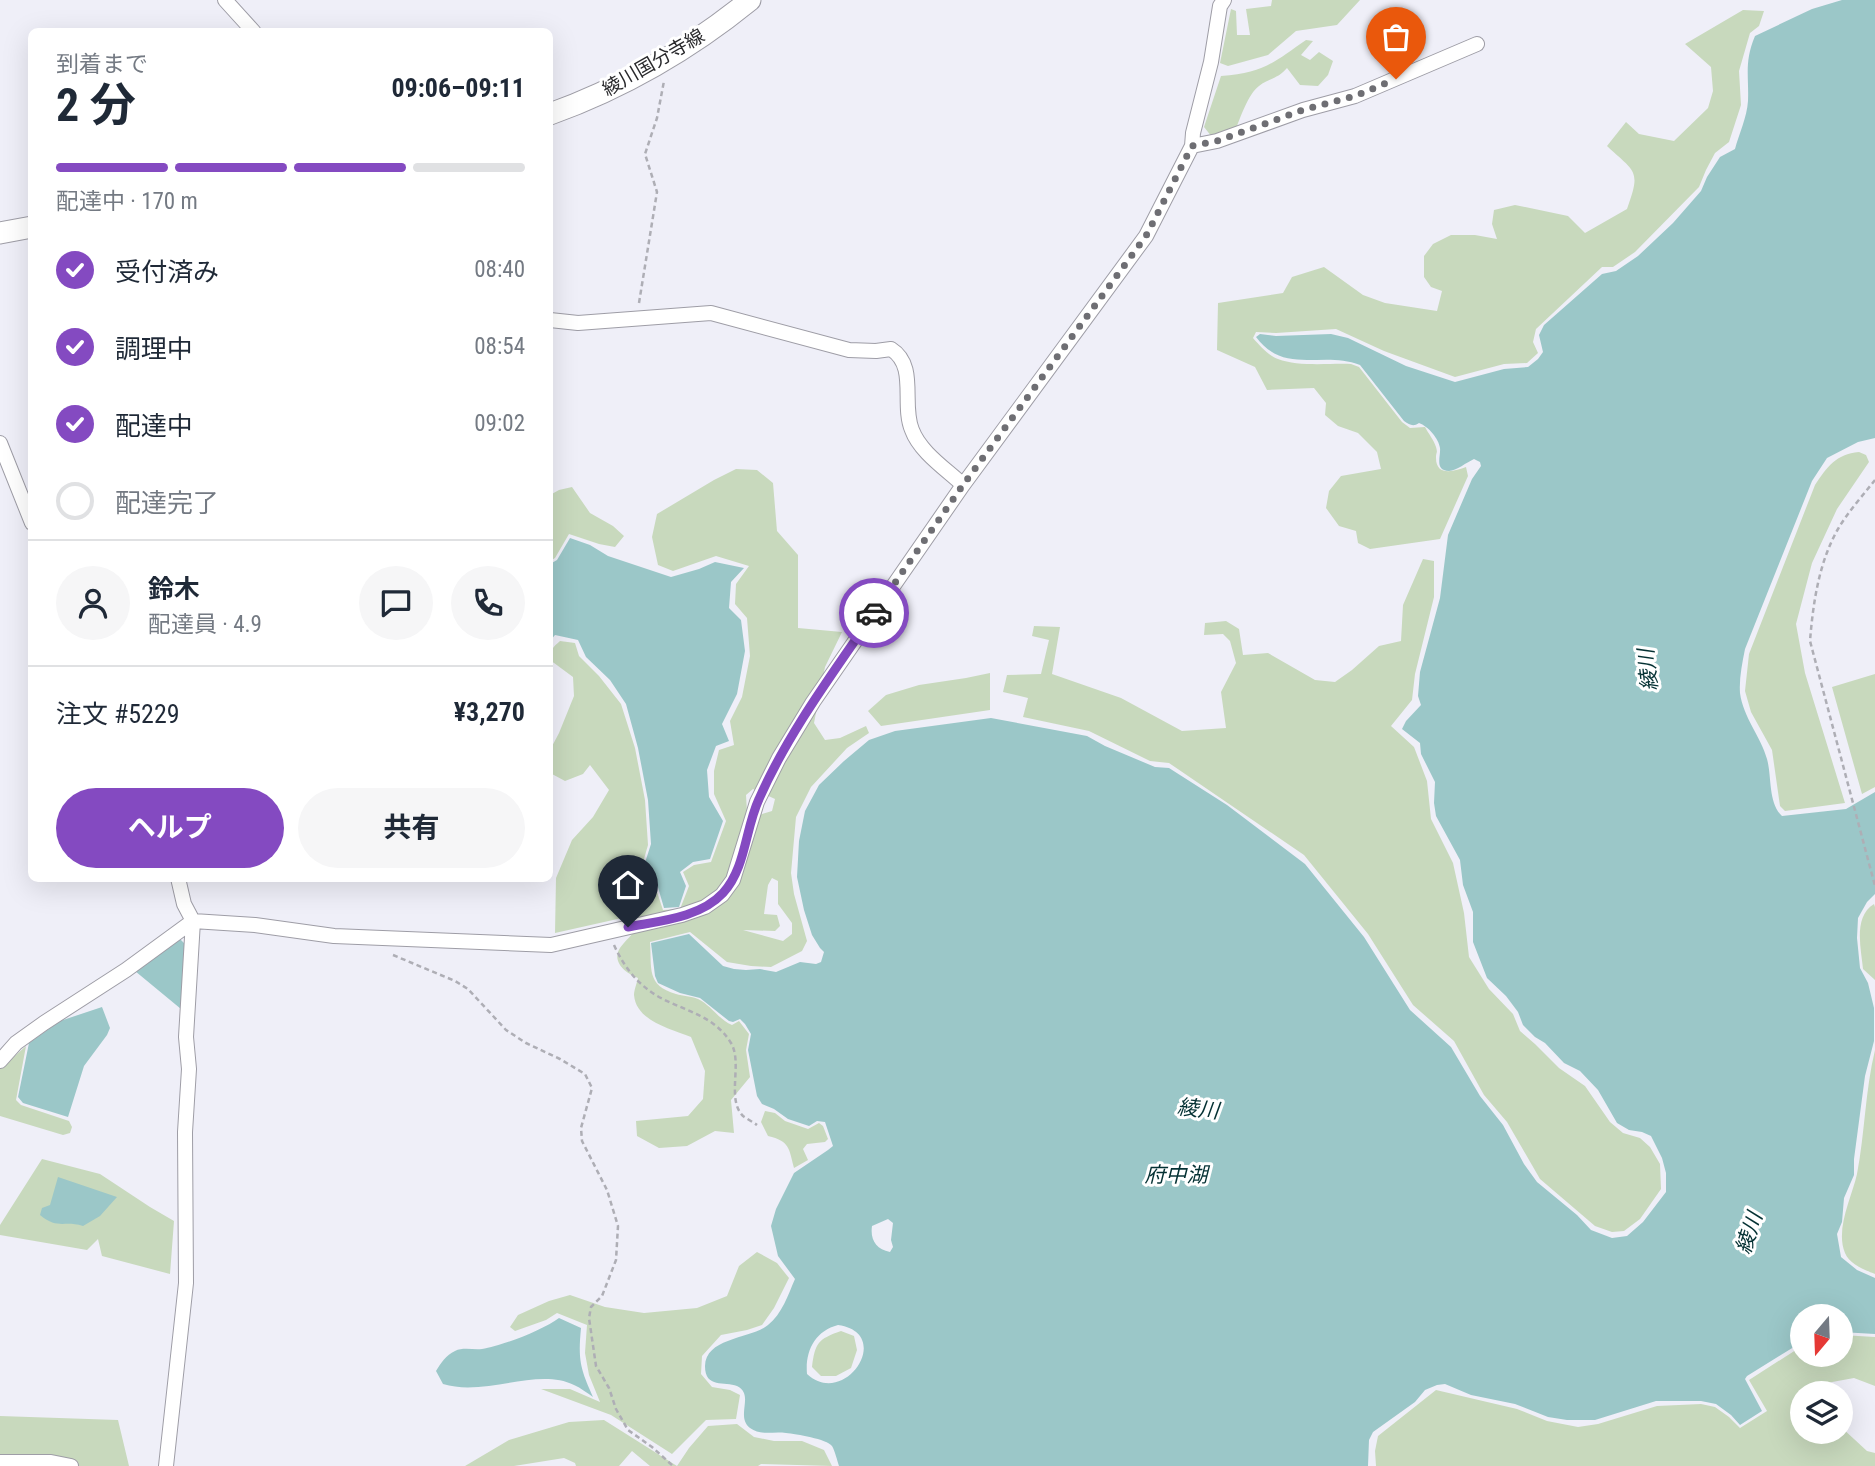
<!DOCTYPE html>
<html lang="ja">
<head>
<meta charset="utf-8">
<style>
  :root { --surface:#fff; --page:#f6f6f7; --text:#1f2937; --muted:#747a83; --line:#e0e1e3; --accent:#844ac1 }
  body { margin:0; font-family:"Roboto Condensed","Noto Sans JP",sans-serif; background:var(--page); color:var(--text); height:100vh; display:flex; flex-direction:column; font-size:26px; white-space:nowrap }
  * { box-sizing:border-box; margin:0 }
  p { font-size:23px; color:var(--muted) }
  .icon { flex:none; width:38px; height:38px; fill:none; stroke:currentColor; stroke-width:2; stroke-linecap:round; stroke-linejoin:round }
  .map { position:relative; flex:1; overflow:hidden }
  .drawer { position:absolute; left:28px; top:28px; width:525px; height:854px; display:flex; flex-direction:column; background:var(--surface); border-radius:10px; box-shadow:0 7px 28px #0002 }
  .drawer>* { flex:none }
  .needle { width:46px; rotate:199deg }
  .controls { position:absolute; left:1790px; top:1304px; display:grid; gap:14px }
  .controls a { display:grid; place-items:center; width:63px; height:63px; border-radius:50%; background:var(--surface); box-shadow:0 7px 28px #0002; font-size:35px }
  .pin { position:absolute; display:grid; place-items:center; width:60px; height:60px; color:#fff; margin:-72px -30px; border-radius:50% 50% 50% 0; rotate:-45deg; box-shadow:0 0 7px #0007 }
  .pin .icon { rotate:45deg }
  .courier { position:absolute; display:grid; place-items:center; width:70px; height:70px; margin:-35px; border:5px solid #844ac1; border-radius:50%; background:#fff; color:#222; box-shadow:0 2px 9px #0007 }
  .overview em { font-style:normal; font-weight:700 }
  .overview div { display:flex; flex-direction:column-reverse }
  .overview { display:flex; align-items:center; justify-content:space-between; height:119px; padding:0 28px }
  h1 { font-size:46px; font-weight:700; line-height:52px }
  .bar { display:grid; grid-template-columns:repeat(4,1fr); gap:10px 7px; align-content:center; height:84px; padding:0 28px }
  .bar i { height:9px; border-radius:5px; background:var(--line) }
  .bar .on { background:var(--accent) }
  .bar p { grid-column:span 4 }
  .line { display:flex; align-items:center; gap:18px; padding:0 28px; border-top:2px solid var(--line) }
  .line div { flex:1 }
  .round { display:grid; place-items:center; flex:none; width:74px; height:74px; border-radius:37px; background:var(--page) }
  ol { padding:0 28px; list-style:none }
  li { display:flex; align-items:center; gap:21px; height:77px }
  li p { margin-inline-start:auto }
  li .icon { padding:7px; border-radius:50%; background:var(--accent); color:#fff; stroke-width:4 }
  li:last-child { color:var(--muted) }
  li i { width:38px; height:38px; border:4px solid var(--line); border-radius:50% }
  .cta { display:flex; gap:14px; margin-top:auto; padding:14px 28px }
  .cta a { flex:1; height:80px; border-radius:42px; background:var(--accent); color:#fff; font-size:28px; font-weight:700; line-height:80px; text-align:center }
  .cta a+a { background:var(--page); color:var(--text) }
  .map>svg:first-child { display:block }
  .green { fill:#c8d9bd; fill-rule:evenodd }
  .water { fill:#9bc7c8; fill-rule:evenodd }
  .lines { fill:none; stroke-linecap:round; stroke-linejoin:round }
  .minor-casing { stroke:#9e9da6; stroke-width:16 }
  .secondary-casing { stroke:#9e9da6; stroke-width:23 }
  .path { stroke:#aeaeb5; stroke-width:2.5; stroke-dasharray:5 3.5; stroke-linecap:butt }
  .minor { stroke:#fff; stroke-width:14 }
  .secondary { stroke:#fff; stroke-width:21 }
  .done { stroke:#6e6e73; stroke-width:7; stroke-dasharray:0 12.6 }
  .route { stroke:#844ac1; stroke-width:9 }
  .labels { text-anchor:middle; stroke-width:6; stroke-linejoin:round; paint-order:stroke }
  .street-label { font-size:19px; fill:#29292c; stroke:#fff }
  .water-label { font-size:21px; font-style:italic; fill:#043133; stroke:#fff }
</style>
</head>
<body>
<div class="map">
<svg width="1875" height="1466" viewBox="0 0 1875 1466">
  <rect width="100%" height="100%" fill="#efeff8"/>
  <path class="green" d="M1272,0H1360L1337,25L1296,31L1268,55L1228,66L1220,63L1231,9L1236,11L1237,35H1250L1246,9L1271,6Z
    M1743,10L1764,11L1759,26L1750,33L1739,71L1741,105L1729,142L1715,153L1706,170L1699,187L1635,252L1613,267H1602L1536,329L1533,342L1538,353L1527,363L1504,364L1455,377L1384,351L1336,329L1276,333L1256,332L1253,338C1260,346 1269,356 1278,359C1298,367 1330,363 1351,364L1359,367L1402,422L1410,428L1425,427C1428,433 1434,440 1436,447C1438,454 1436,451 1436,458C1436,477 1455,471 1466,467L1468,476L1440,539L1370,549L1358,543L1356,531L1339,526L1326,508L1329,491L1341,476L1381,469L1377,452L1358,433L1338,426L1325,415L1326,403L1314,388L1267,390L1255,367L1217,350L1218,303L1283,293L1292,277L1324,267L1363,295L1385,303L1437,311L1442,291L1431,287L1424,277V256L1433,244L1451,235H1475L1497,239L1492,224L1494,210L1515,205L1568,216L1585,233L1627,209C1641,170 1636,173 1607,146L1626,122L1639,134L1674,141L1708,108L1713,91L1711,67L1685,44Z
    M1306,40L1313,41L1301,55L1310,60L1319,52L1333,61L1328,75L1318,86L1300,85L1287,68C1278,79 1269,78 1259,86C1248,94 1240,119 1235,131L1212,137L1204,127L1221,76C1263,73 1273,63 1306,40Z
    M1859,452L1866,455L1869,462L1837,509L1812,563L1796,624L1805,673L1845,803L1785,811L1780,806L1772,750L1751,712L1745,691L1749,654L1815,485C1827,467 1836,454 1859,452Z
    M736,469L757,470L773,483L777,531L798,555V628L842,632L825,667L814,723L825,740L840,738L866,726L869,733L847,748L811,787L796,817L791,873L794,894L807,941L802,951L771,967L751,966L727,962L690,932L650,942C652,969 646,985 676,994C683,996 691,996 698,999C711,1005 718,1019 732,1025L739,1021L749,1034L746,1050L750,1077L731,1100L734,1133L715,1131L687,1146L659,1148L637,1136L636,1121L688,1116L703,1099L705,1071L691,1037C671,1029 636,1021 634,995C634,990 637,983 638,978C628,974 614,965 618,952C620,946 628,939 633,933L622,918L555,933L556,878L572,840L593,817L609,790L590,765L583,774L565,781L552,774L550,750L559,733L574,696L573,677L550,660C550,650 553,647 560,641L575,643L579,656L599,676L621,704L635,748L645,800L648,845L640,873L655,886L663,910L680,909L689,886L683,872L694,865L711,862L726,821L714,794V771L719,750L734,745L730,721L742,697L750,656L747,618L735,604L736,584L749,566L716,556L673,571L658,565L652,537L657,514L714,480ZM753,789L775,799L772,811L759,815L747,812L746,795ZM772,878L778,881V904L792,923V934L783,941L743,930L775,931L780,926L777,915L764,914L768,885Z
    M572,487L590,513L613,526L624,536L615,547L599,544L569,534L555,558L550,561V495L559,490Z
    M1423,559L1434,561V597L1415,674L1412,700L1391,726L1414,747L1427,781L1431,819L1453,863L1464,913L1469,957L1489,989L1513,1014L1520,1031L1535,1044L1559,1068L1585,1086L1610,1122L1623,1133L1640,1138L1650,1147L1660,1164L1661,1189L1640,1219L1624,1231L1612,1232L1595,1226L1540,1179L1507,1122L1484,1095L1454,1041L1413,1005L1368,934L1304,855L1169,763L1150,761L1089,731L1023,717L1028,698L1003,692L1007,675L1041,674L1049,640L1032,636L1034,626L1060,627L1052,674L1121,698L1182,731L1226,728L1221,692L1236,663L1230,641L1223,634L1204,635L1205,623L1226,621L1239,629L1243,655L1268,653L1315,680L1335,682L1352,670L1379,646L1401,641L1403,605Z
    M990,673V710L881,726L868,711L886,695L919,685L966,678Z
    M1875,674V787L1862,794L1832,687Z
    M1874,904L1875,907V980L1863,969C1861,948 1853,917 1874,904Z
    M26,1046L16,1100L21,1105L69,1121L72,1127L70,1133L63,1135L0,1116V1069Z
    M1875,1050V1274C1865,1270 1849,1264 1845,1253C1835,1229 1852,1197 1857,1174C1865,1133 1865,1091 1875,1050Z
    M765,1111L775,1113L785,1121L808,1129L819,1123L823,1126L828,1139L825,1142L807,1144L803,1149L808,1160L794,1168C789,1149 790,1141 768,1136L761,1122Z
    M42,1159L100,1174L150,1207L174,1221L170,1274L102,1256L98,1239L87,1250L0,1235V1225Z
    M757,1252L777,1263L789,1278L774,1308L762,1325L747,1330L721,1335L702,1356L701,1374L712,1387L730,1390L740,1395L736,1419L706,1420L672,1454L611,1415L541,1389H570L600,1402L589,1375L585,1353L587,1325L557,1313L546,1320L515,1331L510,1327L518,1315L549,1301L570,1295L605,1307L644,1313L697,1308L727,1296L739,1266Z
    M841,1331L854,1336L857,1350L851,1368L836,1376H821L812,1367C815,1343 818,1339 841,1331Z
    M1841,1335L1875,1337V1386L1854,1378L1805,1387L1807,1393H1802V1432H1841V1427L1867,1451L1875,1453V1466H1376L1375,1451L1378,1436L1436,1390L1517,1409L1547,1421L1578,1427L1598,1424L1657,1406L1701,1404L1715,1407L1729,1417L1740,1428L1767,1411L1749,1380L1802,1346V1354H1841Z
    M0,1416L118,1420L129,1466H0Z
    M604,1420L677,1466L689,1448L708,1426L737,1424L754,1437L774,1441H802L824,1450L832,1466L761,1464L758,1466H650L632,1451L619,1466H576L575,1463L564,1458L514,1466H465L509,1440L569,1422Z"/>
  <path class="water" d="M1842,0H1875V438L1858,442L1827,458L1812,481L1745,649C1742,664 1739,679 1740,693C1743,717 1761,737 1767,759C1772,777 1768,803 1782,816L1846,809L1875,792V894L1867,902L1858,918L1857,938L1860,968L1868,983L1874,1008V1041L1865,1076L1854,1159V1175L1844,1198L1842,1222L1837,1234L1841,1257L1857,1270L1875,1278V1334L1841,1332V1316H1802V1342L1747,1376L1745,1379L1762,1411L1740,1425L1731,1415L1716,1404L1701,1401H1656L1595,1420H1567L1548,1417L1515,1404L1471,1395L1445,1384L1437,1385L1425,1390L1415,1402L1373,1432L1369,1440L1368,1466H839C837,1460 835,1451 832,1446C827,1439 796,1434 786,1433C773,1431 761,1436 750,1428C735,1416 755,1395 737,1386C725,1381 705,1389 705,1366C706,1337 752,1339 768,1325C782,1314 788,1295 795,1279L778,1256L771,1226L776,1209L794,1173L828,1150L833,1146L825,1122L817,1121L809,1126L788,1119L774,1109L762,1104L757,1096L748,1050L751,1034L745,1024L740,1019L733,1022L729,1021L700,998L680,993L658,983L655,976L651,943L689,934L723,966L734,969L746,970L760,969L776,972L800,962L816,964L821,962L824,952L820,948L812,935L804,910L797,877L799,841L805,811L819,785L844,761L869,740L895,731L991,718L1087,736L1105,746L1155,767L1169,768L1227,805L1305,864L1364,937L1410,1010L1451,1047L1480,1096L1503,1125L1524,1164L1537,1182L1577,1215L1591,1230L1612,1238L1627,1236L1643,1222L1666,1192V1173L1662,1158L1651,1136L1642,1132L1629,1130L1617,1123L1598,1090L1580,1071L1564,1063L1545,1043L1535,1037L1523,1025L1518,1012L1506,996L1487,978L1473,942V912L1463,885L1460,860L1436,816L1434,803L1435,782L1421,754L1420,743L1402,729L1406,721L1421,705L1418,696L1420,672L1440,598L1448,535L1472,479L1481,466L1480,462L1474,459C1467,462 1456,471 1449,471C1434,471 1441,456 1440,448C1439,439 1428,426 1419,423C1413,427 1410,425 1404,421L1360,365C1322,350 1285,376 1256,337L1260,334L1276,336L1331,334L1348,338L1406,366L1455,382L1504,369L1528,367L1538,359L1543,352L1539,335L1544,325L1602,274L1616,271L1638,256L1673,223L1701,191L1707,177L1720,157L1735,149C1739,134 1747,117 1748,101C1749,76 1744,62 1755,36L1812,9ZM888,1219L893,1223L891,1240L893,1247L890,1252C876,1249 870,1240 872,1226ZM838,1325C895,1333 845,1409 807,1374C805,1351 815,1331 838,1325Z
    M570,538L590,545L608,556L671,577L699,569L715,562L744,568L731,582L729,608L741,620L745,651L737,694L722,724L729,741L716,746L707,770L709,797L723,821L710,859L693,862L680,872L686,886L679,907L664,908L657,884L642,872L651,844L648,800L638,748L626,704L610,680L586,657L578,640L555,635L550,641V564L557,560Z
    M180,939L187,946L181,1009L135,971Z
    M102,1007L110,1028L107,1035L84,1066L68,1117L23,1103L18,1097L29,1043L60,1021Z
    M58,1177L117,1197L100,1216L83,1226C64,1220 58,1230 40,1215L42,1208L50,1205Z
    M559,1318L581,1328C578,1360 580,1368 593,1397C587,1393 581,1388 574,1385C537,1367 485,1397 443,1384L436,1371C441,1363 446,1355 455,1351C463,1347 473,1350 482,1349C502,1346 543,1330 559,1318Z"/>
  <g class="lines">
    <defs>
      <path id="minor" d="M225,0L254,32
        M1192,146L1217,141L1303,110L1355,96L1477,44
        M550,320L578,323L711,313L849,350L876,351L891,349C918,366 901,404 912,430C920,452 946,469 963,485
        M0,443L32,523
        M0,1061L16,1043L44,1023L126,970L193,921L255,925L334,936L551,945L682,915L705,907L722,895L733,880L757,802L779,758L813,702L963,485L1146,236L1192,146L1193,133L1211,62L1220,6L1224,0
        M0,1462H51L71,1466
        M166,1466L186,1283L185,1132L189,1069L186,1037L193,921L184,904L178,878"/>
      <path id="secondary" d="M550,114C622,88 691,48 750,0
        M0,233L32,227"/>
    </defs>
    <use href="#minor" class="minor-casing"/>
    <use href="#secondary" class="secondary-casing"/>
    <path class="path" d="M639,303L657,192L645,154L657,118L664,81
      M1875,480C1863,495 1848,512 1838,529C1819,562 1813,603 1810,641L1875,886
      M614,945C624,967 638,985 659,997C685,1011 715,1016 731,1043C743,1063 726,1099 743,1116C747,1119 753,1122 757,1125
      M393,955L455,981L468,989L506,1030L526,1043L560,1059L585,1074L592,1088L581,1128L582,1141L607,1190L618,1226L616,1260L602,1296L591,1307L589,1318L596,1366L609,1388L616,1409L628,1430L652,1447L673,1466"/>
    <use href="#minor" class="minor"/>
    <use href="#secondary" class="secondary"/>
  </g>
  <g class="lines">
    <path class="done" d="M874,613L963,485L1146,236L1192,146L1217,141L1303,110L1355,96L1396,79"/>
    <path class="route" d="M628,927C659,921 700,918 723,893C746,868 745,829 759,799C788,733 833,673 874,613"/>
  </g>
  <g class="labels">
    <g class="street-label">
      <text transform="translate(653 62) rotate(-30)" y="7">綾川国分寺線</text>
    </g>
    <g class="water-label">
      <text transform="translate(1648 670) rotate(-96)" y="7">綾川</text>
      <text transform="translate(1198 1109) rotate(6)" y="7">綾川</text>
      <text x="1176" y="1182">府中湖</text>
      <text transform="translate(1749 1233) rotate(-72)" y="7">綾川</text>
    </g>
  </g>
</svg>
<div class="controls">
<a><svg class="needle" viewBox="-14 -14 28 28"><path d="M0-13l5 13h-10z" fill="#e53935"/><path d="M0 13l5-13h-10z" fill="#747a83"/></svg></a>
<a><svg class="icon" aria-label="layers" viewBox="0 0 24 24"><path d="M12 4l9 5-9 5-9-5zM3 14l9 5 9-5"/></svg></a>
</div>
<div class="pin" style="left:1396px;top:79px;background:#ea580c"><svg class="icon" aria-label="bag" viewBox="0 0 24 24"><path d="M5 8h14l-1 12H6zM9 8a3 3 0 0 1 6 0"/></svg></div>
<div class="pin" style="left:628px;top:927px;background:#1f2937"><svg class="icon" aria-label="home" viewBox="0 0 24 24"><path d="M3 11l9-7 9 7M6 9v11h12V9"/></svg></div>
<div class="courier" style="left:874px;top:613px"><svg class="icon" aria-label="car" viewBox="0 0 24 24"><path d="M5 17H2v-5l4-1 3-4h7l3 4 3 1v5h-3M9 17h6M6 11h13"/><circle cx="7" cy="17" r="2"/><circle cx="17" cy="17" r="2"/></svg></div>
<section class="drawer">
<div class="overview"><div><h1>2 分</h1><p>到着まで</p></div><em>09:06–09:11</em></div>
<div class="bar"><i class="on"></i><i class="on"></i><i class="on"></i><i></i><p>配達中 · 170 m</p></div>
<ol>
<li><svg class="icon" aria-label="check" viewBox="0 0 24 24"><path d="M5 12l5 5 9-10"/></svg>受付済み<p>08:40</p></li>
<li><svg class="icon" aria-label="check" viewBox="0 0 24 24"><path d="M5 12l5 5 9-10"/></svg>調理中<p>08:54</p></li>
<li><svg class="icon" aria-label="check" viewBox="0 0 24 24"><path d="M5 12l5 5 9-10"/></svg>配達中<p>09:02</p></li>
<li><i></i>配達完了</li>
</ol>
<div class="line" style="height:126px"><a class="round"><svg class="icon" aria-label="person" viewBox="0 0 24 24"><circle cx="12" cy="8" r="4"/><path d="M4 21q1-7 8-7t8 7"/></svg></a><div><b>鈴木</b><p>配達員 · 4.9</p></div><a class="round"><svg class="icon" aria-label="chat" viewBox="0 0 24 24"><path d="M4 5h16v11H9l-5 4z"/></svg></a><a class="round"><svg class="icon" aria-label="phone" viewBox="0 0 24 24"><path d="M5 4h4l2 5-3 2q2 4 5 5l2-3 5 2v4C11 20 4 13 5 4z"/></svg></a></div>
<div class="line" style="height:91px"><div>注文 #5229</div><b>¥3,270</b></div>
<div class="cta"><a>ヘルプ</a><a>共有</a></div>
</section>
</div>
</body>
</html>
